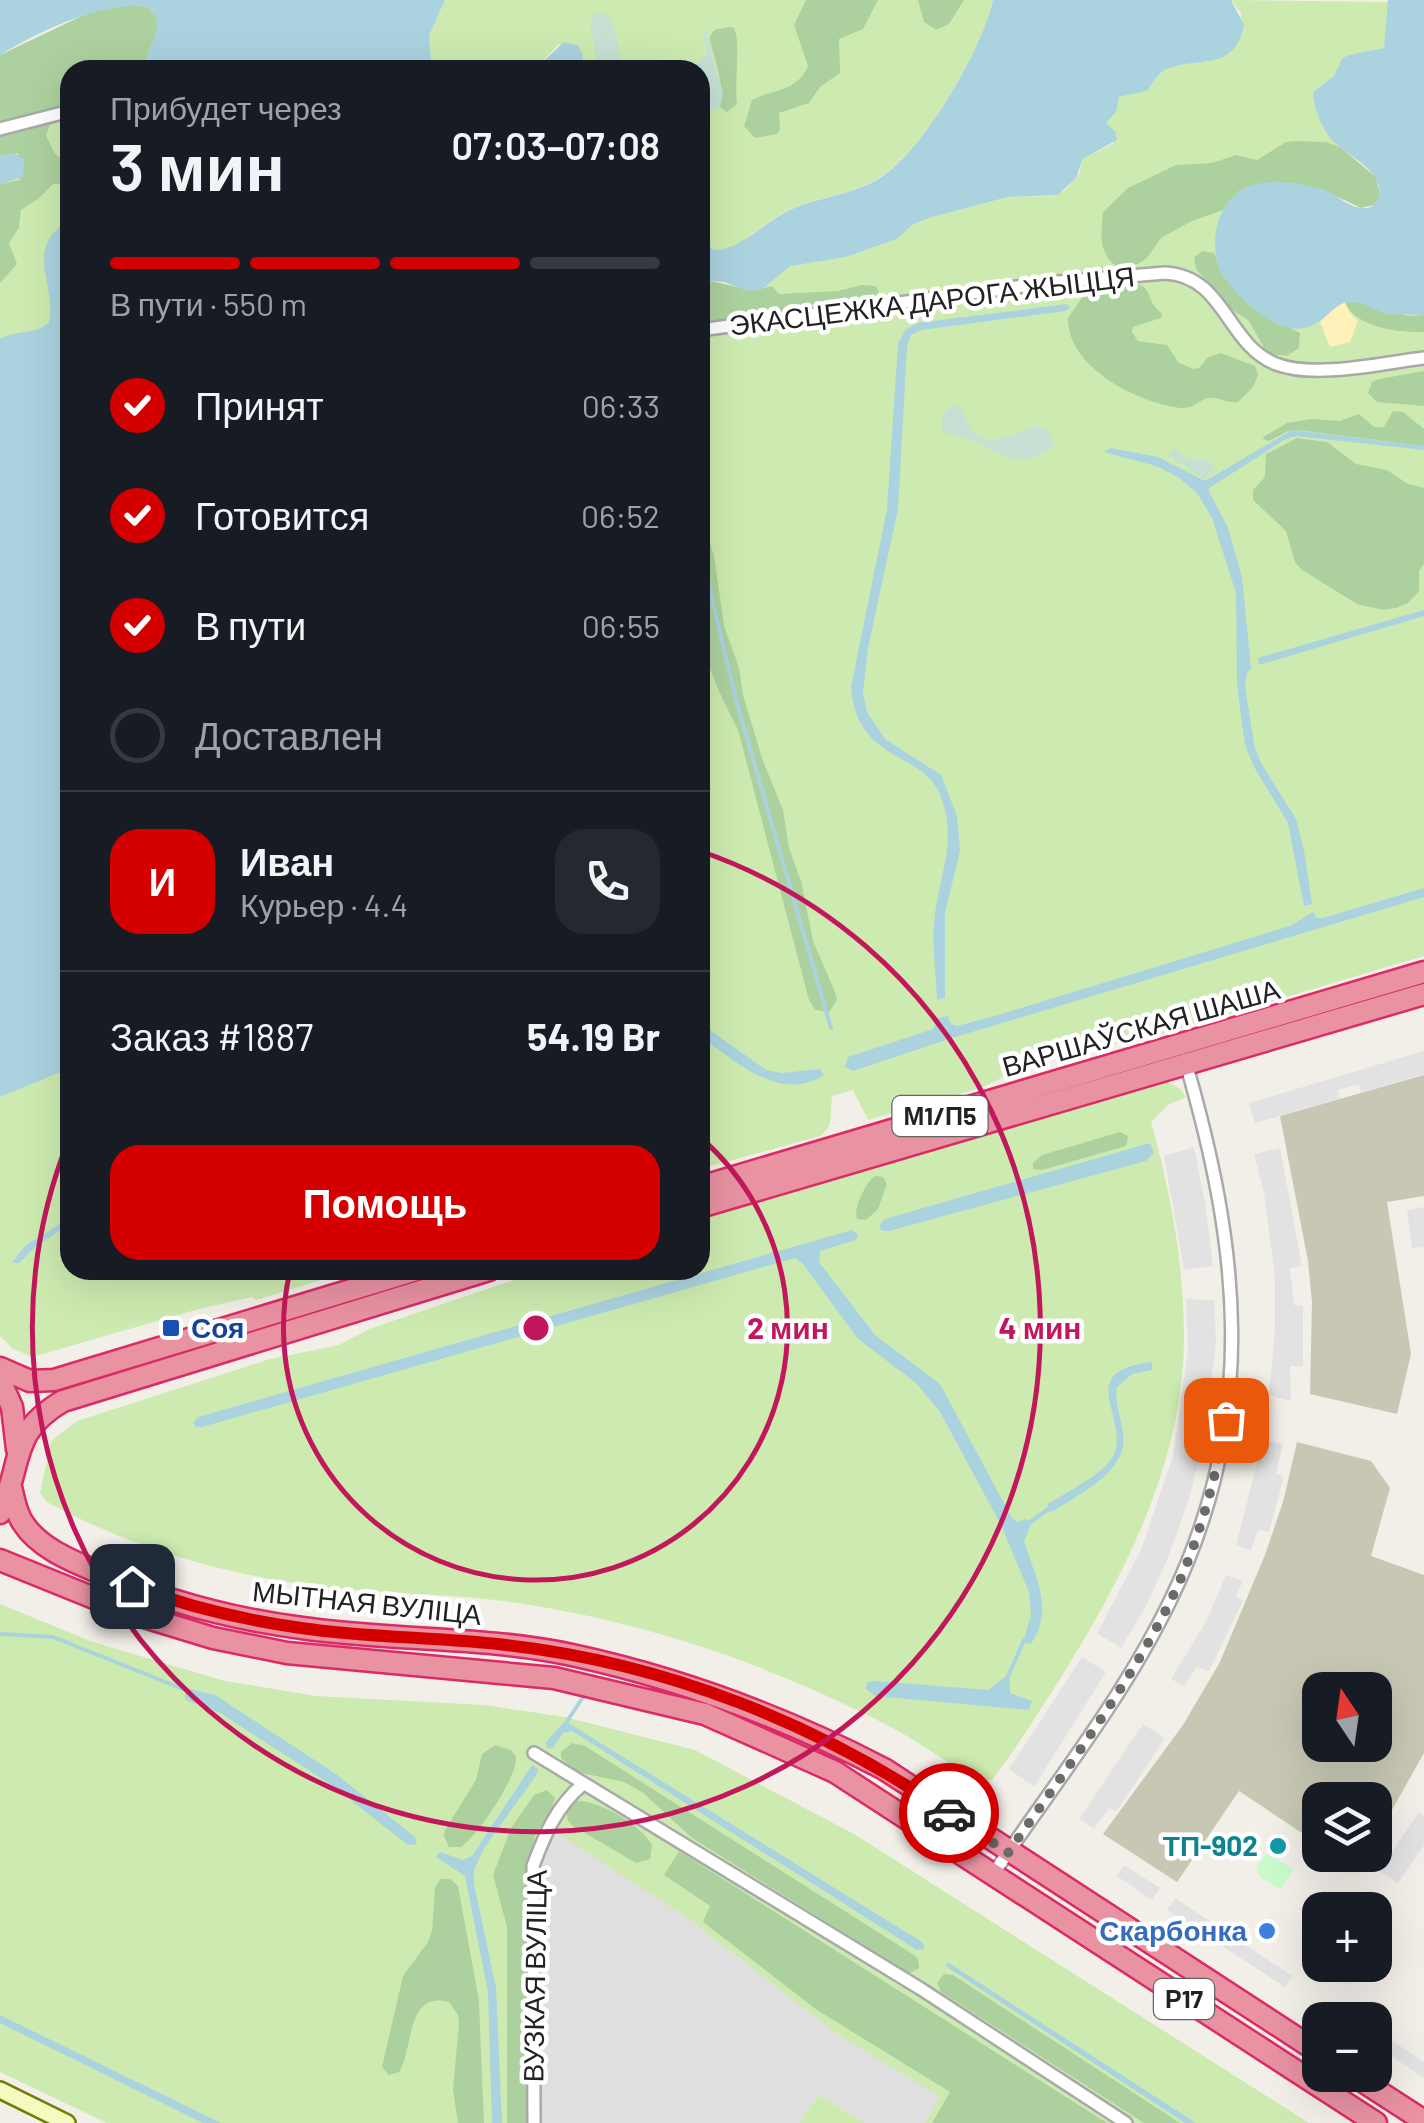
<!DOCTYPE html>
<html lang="ru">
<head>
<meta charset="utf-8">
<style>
  :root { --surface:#171b24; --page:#242831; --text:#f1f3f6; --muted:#9ea1a6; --line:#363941; --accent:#d40000 }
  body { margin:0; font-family:Barlow,sans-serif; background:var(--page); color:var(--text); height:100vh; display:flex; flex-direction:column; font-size:38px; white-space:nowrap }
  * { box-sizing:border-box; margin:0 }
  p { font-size:32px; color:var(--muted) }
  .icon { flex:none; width:55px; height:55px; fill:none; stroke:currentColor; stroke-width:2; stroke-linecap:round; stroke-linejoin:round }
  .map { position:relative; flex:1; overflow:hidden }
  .panel { position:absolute; left:60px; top:60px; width:650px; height:1220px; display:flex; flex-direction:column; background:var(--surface); border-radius:30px; box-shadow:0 10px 40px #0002 }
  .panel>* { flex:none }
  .needle { width:65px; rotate:347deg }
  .controls { position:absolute; left:1302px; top:1672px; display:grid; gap:20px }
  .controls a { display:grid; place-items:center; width:90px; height:90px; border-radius:20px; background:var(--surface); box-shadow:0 10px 40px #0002; font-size:50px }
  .pin { position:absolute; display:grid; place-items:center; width:85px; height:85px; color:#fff; margin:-42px; border-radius:20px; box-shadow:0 5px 15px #0006 }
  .courier { position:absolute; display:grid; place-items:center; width:100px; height:100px; margin:-50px; border:8px solid #d40000; border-radius:50%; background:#fff; color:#222; box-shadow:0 2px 12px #0007 }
  .summary em { font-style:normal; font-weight:600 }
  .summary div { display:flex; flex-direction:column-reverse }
  .summary { display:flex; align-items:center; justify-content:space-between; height:170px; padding:0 50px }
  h1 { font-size:65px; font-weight:600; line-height:75px }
  .bar { display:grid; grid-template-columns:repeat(4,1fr); gap:15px 10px; align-content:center; height:120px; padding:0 50px }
  .bar i { height:12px; border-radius:8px; background:var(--line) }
  .bar .current { background:var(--accent) }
  .bar p { grid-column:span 4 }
  .line { display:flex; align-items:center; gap:25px; padding:0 50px; border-top:2px solid var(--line) }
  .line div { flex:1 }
  .round { display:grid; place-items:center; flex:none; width:105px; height:105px; border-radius:30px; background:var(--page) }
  ol { padding:0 50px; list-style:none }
  li { display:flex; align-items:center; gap:30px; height:110px }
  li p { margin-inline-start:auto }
  li .icon { padding:10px; border-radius:50%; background:var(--accent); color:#fff; stroke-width:4 }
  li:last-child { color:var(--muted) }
  li i { width:55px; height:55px; border:5px solid var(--line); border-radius:50% }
  .cta { display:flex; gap:20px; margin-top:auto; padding:20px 50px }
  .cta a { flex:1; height:115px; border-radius:30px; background:var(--accent); color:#fff; font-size:40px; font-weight:600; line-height:115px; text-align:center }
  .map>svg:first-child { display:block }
  .residential { fill:#e0dfdf }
  .construction { fill:#c7c7b4; fill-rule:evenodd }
  .grass { fill:#cdebb0 }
  .forest { fill:#add19e }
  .wetland { fill:#c6e0d4 }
  .sand { fill:#fff1ba }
  .park { fill:#c8facc }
  .parking { fill:#e2e2e2 }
  .water { fill:#aad3df }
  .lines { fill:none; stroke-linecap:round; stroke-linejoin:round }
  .stream { stroke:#aad3df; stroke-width:4 }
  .street-casing { stroke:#a9a9a9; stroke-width:16 }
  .secondary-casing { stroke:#707d05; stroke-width:20 }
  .highway-casing { stroke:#dc2a67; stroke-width:25 }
  .street { stroke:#fff; stroke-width:11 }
  .secondary { stroke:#f7fabf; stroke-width:15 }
  .highway { stroke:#e892a2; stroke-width:20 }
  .done { stroke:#6b6a68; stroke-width:10; stroke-dasharray:0 18 }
  .route { stroke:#d40000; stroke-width:12 }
  .ring { fill:none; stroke:#c2185b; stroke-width:5 }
  .transit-dot { fill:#1a4fb4; stroke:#fff; stroke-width:4 }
  .culture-dot { fill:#0f9aa8; stroke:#fff; stroke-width:4 }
  .shop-dot { fill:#3f7fe0; stroke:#fff; stroke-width:4 }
  .labels { text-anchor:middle; stroke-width:9; stroke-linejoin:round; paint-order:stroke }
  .shield { fill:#fff; stroke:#646464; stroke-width:2.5 }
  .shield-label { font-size:25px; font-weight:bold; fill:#222 }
  .street-label { font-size:28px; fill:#222; stroke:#fff }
  .transit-label { font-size:28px; font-weight:bold; fill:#164399; stroke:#fff; text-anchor:start }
  .culture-label { font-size:28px; font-weight:bold; fill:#0d838f; stroke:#fff; text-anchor:end }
  .shop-label { font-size:28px; font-weight:bold; fill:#366cbe; stroke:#fff; text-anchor:end }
  .centre { fill:#c2185b; stroke:#fff; stroke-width:5 }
  .ring-label { font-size:30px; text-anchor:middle; font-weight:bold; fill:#c2185b; stroke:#fff; stroke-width:9; stroke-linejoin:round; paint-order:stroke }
</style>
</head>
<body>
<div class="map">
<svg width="1424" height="2123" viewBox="0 0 1424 2123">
  <rect width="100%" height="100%" fill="#f2efe9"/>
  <path class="residential" d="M548,1826L686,1917L834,2032L941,2097L925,2123H865L818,2095L799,2123H534L533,1866Z"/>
  <path class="construction" d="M1424,1075V1196L1387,1202L1411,1354L1397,1414L1310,1394L1312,1302L1308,1261L1280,1116Z
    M1297,1442L1371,1461L1390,1488L1371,1556L1424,1575V1753L1375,1840V1800H1320V1845L1239,1791L1177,1882L1103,1834L1183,1725L1220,1662L1265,1555L1283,1502ZM1320,1690H1375V1745H1320Z"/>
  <path class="grass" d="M445,0H993C982,50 923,151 879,178C850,196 815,197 785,212C767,221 740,247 720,251L714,250L700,237V70H573L577,69L559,44L534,70H432L429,36Z
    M1231,0L1389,2L1384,48L1348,55L1342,60L1334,76L1313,92L1321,124L1348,155L1219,219L1215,238C1280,270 1350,317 1424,315V956L1141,1040L1087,1049L1024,1067L981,1088L868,1120L853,1090L832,1096L830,1125L821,1136L700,1169V280L761,290L790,265L846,257L897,239L912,225L929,218L1008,197L1050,196L1064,191L1079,174L1083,159L1114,143L1106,123L1119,97L1147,91C1152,85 1155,76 1162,72C1197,50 1204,79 1240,38L1241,13Z
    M102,7L148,52L146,70H70V1270H354L256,1300L252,1297L199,1309L32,1357L12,1348L0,1336V55Z
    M1169,1083L1181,1089L1186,1097L1168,1105L1151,1122C1171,1194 1184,1264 1184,1339C1183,1464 1124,1576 1060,1679C1038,1713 1017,1748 992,1780H975C946,1761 916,1740 885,1724C765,1662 637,1619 503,1601C451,1594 397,1594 344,1589C242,1580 136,1551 47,1502L40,1493L51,1441L77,1421L270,1359L339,1345L369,1329L543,1270H700V1220L1154,1084Z
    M0,1604L93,1642L225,1681L316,1696L484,1705L565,1717L695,1750L854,1834L1309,2123H925L940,2097L834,2032L686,1917L548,1827L533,1866L534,2123H107L0,2072Z
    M818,2095L865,2123H799Z"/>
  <path class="forest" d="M806,0H878L863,29L839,39L840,73L820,87L809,103L779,113L780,130L777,134L755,138L744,126L752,100C773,89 797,92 808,66L794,25Z
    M918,0H964L949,24L936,30L924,22Z
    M126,4L148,7L157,17C161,37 144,50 146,70H70V107L51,120L46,136L55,154L70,164V184H53L38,199L21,210L19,228L9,243L17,264L0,283V184L20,180L18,153L0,155V55L90,12Z
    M730,27L734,28C741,41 734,85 737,104L727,112L720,107C725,86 715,59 709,38L714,30Z
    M1295,141L1326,142L1340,147L1376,177L1380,192L1378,200L1374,205L1361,208L1323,190L1290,183L1251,186L1239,191L1223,210L1192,221L1161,238L1147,258L1138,264L1116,266C1098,252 1101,233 1103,212L1128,188L1176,165L1212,163L1236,155L1257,160L1286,142Z
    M1203,251L1214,253L1225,278L1256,310L1300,333L1299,348L1287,356L1271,354L1264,348L1249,321L1232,310L1196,269L1194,257Z
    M700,280C730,282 743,295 772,286L779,294L838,291L862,285L875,286L879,291L875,298L822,302L783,314L700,324Z
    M1123,282C1158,283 1142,299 1162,313L1161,318L1133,327L1132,332L1138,341L1167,345L1179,363L1194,369L1199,368L1208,357L1221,353L1255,366L1258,375L1253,387L1238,402C1227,404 1219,396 1208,398C1197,401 1193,409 1180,408C1136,402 1067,367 1068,318L1090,286Z
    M1352,301L1409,316L1424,315V332C1399,333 1354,327 1345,302Z
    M1424,371V406L1377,402L1368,393L1372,382L1379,379Z
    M1393,411L1403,412L1424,429V446L1297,430L1288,431L1269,441L1262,438L1287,423L1311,419L1340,421L1359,414L1374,427H1384Z
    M1297,438L1327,442L1356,464L1387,470L1408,484L1424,488V564L1419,571V591L1408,603L1396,608L1383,610L1357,604L1302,570L1295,562L1286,531L1253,500V490L1265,477L1266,454Z
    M700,510L714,556L724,626L739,668L743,695L763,761L783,810L789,848L801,881L813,941L835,992L837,1000L829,1012L815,1010L809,1000L738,730C726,705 710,677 705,649C703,635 705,623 700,610Z
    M1120,1132L1128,1136L1126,1146L1042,1170L1033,1169V1163L1042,1155Z
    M875,1176L883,1177L887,1184L878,1209L866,1220L857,1219C853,1209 865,1183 875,1176Z
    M572,1743L585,1746L914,1955L918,1959L919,1968L910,1973L905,1971L692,1838L642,1792L624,1782L577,1772L561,1758V1752Z
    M495,1745L511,1750L516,1757C518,1776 477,1837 461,1847H449L444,1836L445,1830L476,1780L482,1754Z
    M547,1790L555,1798L550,1813L535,1835L527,1871L529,2123H507V1927L493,1875L511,1828L534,1795Z
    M577,1801C601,1801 641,1825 652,1845L650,1859L636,1863L573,1826L568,1821L566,1809Z
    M679,1851L1107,2123H932L950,2092L817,2010L703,1922L710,1906L664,1875Z
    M440,1879H450L458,1886L479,2001L484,2123H458L453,2090L459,2024L458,2015L449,2002C405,1990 414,2050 399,2072L389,2075L382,2067L403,1976L428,1942L432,1931L435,1888Z
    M944,1974L953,1975L1180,2123H1144L941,1992L937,1983Z"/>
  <path class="wetland" d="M602,12C619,25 619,50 622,70H598L590,24L593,15Z
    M705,28L723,93L720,107L712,111C700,101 700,85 700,70H694V66L707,54L702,31Z
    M956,405C967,412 965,423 974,432C993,451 1018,429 1038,426L1050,433L1054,445C1025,473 1001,454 973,441C963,436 952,436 942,432C938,421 945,408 956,405Z
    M1174,448L1186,458L1208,460L1216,471L1204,479L1167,454Z"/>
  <path class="sand" d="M1345,302L1349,312L1358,321L1350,342L1330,347L1320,322L1331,309Z"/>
  <path class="park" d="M1266,1854L1294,1869L1281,1890L1259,1876L1256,1868Z"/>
  <path class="parking" d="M1424,1051V1074L1361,1093L1359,1084L1338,1090L1340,1099L1255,1123L1249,1103Z
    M1194,1147L1205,1203L1213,1266L1184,1270L1164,1156Z
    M1280,1148L1302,1266L1290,1268L1294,1305L1303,1306V1366H1290L1291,1401L1269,1395L1275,1331V1277L1264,1192L1254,1154Z
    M1424,1207V1247L1412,1248L1407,1210Z
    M1186,1299L1214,1300L1216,1341L1205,1433L1190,1496L1168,1558L1146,1606L1121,1648L1097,1633L1141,1550L1173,1456L1188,1350Z
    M1263,1440L1283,1444L1276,1474L1284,1476L1269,1532L1258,1530L1251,1550L1236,1545Z
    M1226,1575L1243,1581L1236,1596L1243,1601L1209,1671L1197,1667L1184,1686L1171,1679L1206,1622Z
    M1082,1657L1106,1672L1034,1787L1009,1769Z
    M1143,1724L1165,1738L1116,1812L1109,1808L1094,1829L1079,1819Z
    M1419,1812L1424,1816V1845L1398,1883L1379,1871Z
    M1124,1865L1160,1888L1152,1900L1117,1876Z
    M1175,1898L1292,1976L1285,1987L1167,1910Z
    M1375,2029L1424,2062V2078L1375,2045Z"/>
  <path class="water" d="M0,0H445L429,36L432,70H146C143,46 171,27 148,7C103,0 38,32 0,55Z
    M993,0H1231L1244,25C1233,77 1192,53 1162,72C1155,77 1152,85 1147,91L1119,97L1116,112L1106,123L1115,131L1117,140L1083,159L1076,178L1058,195L1008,197L929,218L912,225L897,239L846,257L790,266L761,290L748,291L724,282L700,280V237L714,250C736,252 766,222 786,212C815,197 851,196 880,178C923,151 982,50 993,0Z
    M1388,0H1424V315L1386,314L1361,303L1346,302C1332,307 1327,318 1315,324C1283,343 1238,299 1222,274C1208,249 1215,207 1240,191C1249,184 1265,182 1276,182C1292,182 1314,186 1328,192C1339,197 1351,208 1363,208C1371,209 1377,204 1379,196C1386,170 1340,153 1328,135C1319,122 1314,107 1313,92L1334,76L1342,59L1348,55L1384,48Z
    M564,42L578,45L583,55L581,66L573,70H534Z
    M14,153L24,159L23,177L0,184V155Z
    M70,219V1068L0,1097V339C16,330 36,335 49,322C57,281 22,250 70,219Z
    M1067,304L1070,307L1066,311L921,330L911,335L907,347L898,509L868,648L863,693L867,712L885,739L941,775L957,816L960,851L945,913V998L937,1000C936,974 932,948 934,923C938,876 959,841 940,795C922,750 857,764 851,687L887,509L898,344L905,330L917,323Z
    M1292,430L1424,446V450L1296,436L1284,440L1208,489L1228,528L1242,577L1251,668L1247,673L1245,687L1255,749L1261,763L1296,819L1304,850L1312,904L1304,906L1288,823L1254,767L1245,745L1237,685L1236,593L1212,518L1197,493L1178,477L1156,466L1104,452L1110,448L1158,457L1205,481Z
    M1424,610V616L1259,665L1258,658Z
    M1424,888V897L952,1038L853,1071L845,1067L848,1057L933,1029L938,1018L948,1016L951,1024L957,1026L991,1017L1290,926L1313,912L1317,918H1323Z
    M700,1023L766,1070L782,1073L820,1069L824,1075C779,1104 736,1060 700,1037Z
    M1150,1143L1154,1153L1146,1161L889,1231H882L879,1226L885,1219Z
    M70,1217V1224L35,1247L19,1263H12L24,1247Z
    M852,1230L858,1234L856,1240L820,1251L819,1262L875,1335L940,1384L1012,1518L1018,1522L1026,1519L1032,1522L1024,1541C1035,1578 1055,1608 1031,1644H1027L1024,1639L1031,1615L1029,1592L1001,1525L940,1412L916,1383L858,1339L803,1264L795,1258L202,1427H196L193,1423L198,1417Z
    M1152,1362V1370L1132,1374L1117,1387C1114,1403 1121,1417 1123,1433C1129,1472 1081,1492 1054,1511L1047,1512L1048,1504C1064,1494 1103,1474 1112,1458C1134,1420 1069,1372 1152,1362Z
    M1006,1676L1010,1680V1693L1032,1701L1029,1710L875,1696L865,1688L868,1682L875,1681L988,1690Z
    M190,1689L215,1695L336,1774L415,1837L417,1844L408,1845L330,1784L220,1713L185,1700V1693Z
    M565,1721L922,1942L925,1949L917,1950L572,1731L563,1733L553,1748H547L546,1742Z
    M532,1765L538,1769L537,1774L484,1848L474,1870V1884L496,1988L502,2123H492L488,1992L465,1876L436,1857L440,1852L463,1860L472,1856Z
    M946,1963H949L1196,2123H1185L947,1967Z
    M0,2015L221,2123H203L0,2023Z"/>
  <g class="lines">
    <path class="stream" d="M700,548L736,700L831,1028
      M1029,1523L1050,1508
      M0,1634L53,1637L188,1691
      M1006,1681L1024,1640
      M566,1723L585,1694"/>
    <defs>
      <path id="street" d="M0,129L70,111
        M700,330L1046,283L1165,273C1225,276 1226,344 1276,364C1315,379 1382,363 1424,358
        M534,1753L921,1989L1126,2123
        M994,1873C1054,1784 1124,1697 1171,1599C1259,1417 1240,1248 1185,1060
        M534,2123L533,1866C545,1834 556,1807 583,1784"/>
      <path id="secondary" d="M0,2090L67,2123"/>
      <path id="highway" d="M700,1187L1424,972
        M700,1207L1424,994
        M0,1368L30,1381L54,1380L417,1270
        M0,1380L12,1407L17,1449
        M11,1487C14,1499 16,1513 23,1523C39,1548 72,1561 98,1572C162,1600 232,1619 302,1628C391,1641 483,1636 572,1655C683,1679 784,1717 884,1769L1320,2053
        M0,1513C23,1464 9,1432 63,1401L489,1270
        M0,1560L131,1613L213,1638L287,1653L554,1678L705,1714L835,1772L1376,2123
        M1353,2075L1424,2121"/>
    </defs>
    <use href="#street" class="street-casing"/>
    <use href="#secondary" class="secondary-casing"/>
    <use href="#highway" class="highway-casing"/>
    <use href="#street" class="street"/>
    <use href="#secondary" class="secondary"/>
    <use href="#highway" class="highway"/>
  </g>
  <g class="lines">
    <path class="done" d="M949,1813L1008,1853C1064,1772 1126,1690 1170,1602C1198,1545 1215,1482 1226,1420"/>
    <path class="route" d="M132,1586C186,1606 244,1620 301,1628C369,1638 438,1637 506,1645C665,1663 817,1723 949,1813"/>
  </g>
  <g class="ring">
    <path d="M701 1138A252 252 0 1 1 290 1271"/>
    <path d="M700 851A504 504 0 1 1 69 1139"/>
  </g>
  <rect class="transit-dot" x="161" y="1318" width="20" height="20" rx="5"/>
  <circle class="culture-dot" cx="1278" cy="1846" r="10"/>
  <circle class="shop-dot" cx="1267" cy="1931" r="10"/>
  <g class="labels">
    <g class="shield">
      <rect x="892.5" y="1096" width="95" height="40" rx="8"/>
      <rect x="1154" y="1979" width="60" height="40" rx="8"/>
    </g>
    <g class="shield-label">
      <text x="940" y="1125">М1/П5</text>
      <text x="1184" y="2008">Р17</text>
    </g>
    <g class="street-label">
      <text transform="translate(932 301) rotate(-7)" y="10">ЭКАСЦЕЖКА ДАРОГА ЖЫЦЦЯ</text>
      <text transform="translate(1141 1028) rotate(-16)" y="10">ВАРШАЎСКАЯ ШАША</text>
      <text transform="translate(367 1603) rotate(6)" y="10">МЫТНАЯ ВУЛІЦА</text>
      <text transform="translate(535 1976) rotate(-89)" y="10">ВУЗКАЯ ВУЛІЦА</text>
    </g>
    <g class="transit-label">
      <text x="191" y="1338">Соя</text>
    </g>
    <g class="culture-label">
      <text x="1258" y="1856">ТП-902</text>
    </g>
    <g class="shop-label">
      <text x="1247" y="1941">Скарбонка</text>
    </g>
  </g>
  <circle cx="536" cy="1328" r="15" class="centre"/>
  <g class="ring-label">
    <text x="788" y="1339">2 мин</text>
    <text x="1040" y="1339">4 мин</text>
  </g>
</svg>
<div class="controls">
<a><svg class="needle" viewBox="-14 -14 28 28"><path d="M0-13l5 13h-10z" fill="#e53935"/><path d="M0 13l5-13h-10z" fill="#9ea1a6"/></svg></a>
<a><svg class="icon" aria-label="layers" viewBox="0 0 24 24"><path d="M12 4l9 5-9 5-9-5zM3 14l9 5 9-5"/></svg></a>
<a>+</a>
<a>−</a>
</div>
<div class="pin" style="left:1226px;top:1420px;background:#ea580c"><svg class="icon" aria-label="bag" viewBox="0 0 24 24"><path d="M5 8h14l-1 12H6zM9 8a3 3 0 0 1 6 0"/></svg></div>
<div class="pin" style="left:132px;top:1586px;background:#1f2937"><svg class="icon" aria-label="home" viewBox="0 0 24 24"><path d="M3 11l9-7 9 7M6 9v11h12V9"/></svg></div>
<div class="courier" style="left:949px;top:1813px"><svg class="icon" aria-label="car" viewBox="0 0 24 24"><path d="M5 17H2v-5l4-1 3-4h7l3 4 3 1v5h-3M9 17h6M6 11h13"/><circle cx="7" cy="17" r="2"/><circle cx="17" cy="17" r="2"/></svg></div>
<section class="panel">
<div class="summary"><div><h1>3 мин</h1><p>Прибудет через</p></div><em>07:03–07:08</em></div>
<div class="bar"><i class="current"></i><i class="current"></i><i class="current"></i><i></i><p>В пути · 550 m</p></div>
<ol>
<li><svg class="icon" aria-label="check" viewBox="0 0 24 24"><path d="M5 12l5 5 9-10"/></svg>Принят<p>06:33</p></li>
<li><svg class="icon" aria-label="check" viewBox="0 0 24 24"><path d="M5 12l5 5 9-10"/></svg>Готовится<p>06:52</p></li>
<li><svg class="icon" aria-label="check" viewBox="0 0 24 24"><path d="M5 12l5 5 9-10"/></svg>В пути<p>06:55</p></li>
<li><i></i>Доставлен</li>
</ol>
<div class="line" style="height:180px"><b class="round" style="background:var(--accent);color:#fff">И</b><div><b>Иван</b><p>Курьер · 4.4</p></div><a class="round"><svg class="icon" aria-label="phone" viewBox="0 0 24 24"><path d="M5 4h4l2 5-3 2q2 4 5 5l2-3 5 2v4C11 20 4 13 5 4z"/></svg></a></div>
<div class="line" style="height:130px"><div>Заказ #1887</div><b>54.19 Br</b></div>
<div class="cta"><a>Помощь</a></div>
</section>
</div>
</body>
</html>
